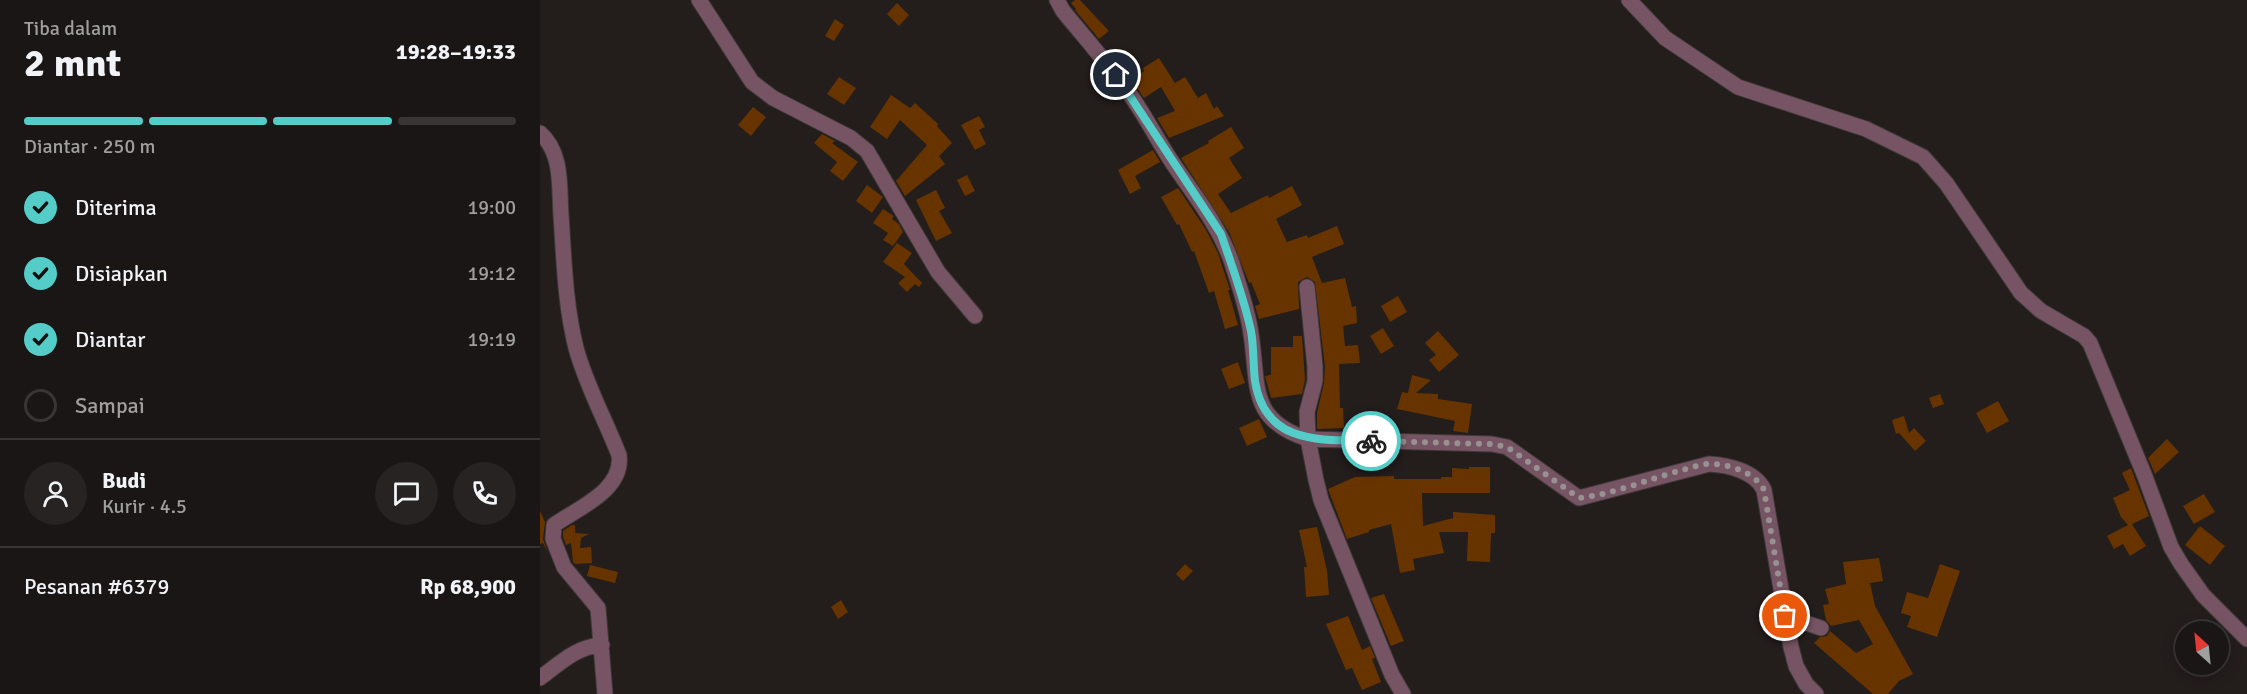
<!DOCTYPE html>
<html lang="id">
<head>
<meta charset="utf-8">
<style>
  :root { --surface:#1a1615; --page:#272322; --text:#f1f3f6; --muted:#9f9fa0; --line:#383534; --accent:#54cdc8 }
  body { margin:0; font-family:Signika,sans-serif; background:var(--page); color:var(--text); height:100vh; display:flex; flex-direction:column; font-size:22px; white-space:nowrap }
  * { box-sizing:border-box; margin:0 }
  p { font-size:20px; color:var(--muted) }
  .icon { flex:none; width:33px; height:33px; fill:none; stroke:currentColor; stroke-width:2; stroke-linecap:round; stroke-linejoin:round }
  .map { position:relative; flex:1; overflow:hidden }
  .side { display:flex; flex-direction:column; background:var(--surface); width:540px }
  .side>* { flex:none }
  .needle { width:39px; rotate:333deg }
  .fabs { position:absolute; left:1635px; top:621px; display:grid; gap:12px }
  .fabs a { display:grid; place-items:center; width:54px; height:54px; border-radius:50%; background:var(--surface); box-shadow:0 3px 15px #0003,0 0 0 2px var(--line); font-size:30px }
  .pin { position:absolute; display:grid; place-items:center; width:51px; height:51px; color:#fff; margin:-26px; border:3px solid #fff; border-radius:50%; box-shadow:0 2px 6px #0007 }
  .courier { position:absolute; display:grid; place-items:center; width:60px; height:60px; margin:-30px; border:4px solid #54cdc8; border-radius:50%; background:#fff; color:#222; box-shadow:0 2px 8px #0007 }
  .overview em { font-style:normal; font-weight:800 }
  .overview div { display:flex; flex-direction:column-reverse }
  .overview { display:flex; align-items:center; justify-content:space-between; height:102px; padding:0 24px }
  h1 { font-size:39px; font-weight:800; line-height:45px }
  .bar { display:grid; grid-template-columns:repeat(4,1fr); gap:9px 6px; align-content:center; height:72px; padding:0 24px }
  .bar i { height:8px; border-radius:4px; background:var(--line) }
  .bar .current { background:var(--accent) }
  .bar p { grid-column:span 4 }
  .line { display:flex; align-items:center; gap:15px; padding:0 24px; border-top:2px solid var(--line) }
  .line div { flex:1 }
  .round { display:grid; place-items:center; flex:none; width:63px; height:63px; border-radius:32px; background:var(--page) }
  ol { padding:0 24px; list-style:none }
  li { display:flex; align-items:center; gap:18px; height:66px }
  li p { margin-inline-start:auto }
  li .icon { padding:6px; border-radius:50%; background:var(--accent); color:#111; stroke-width:4 }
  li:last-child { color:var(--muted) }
  li i { width:33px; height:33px; border:3px solid var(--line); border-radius:50% }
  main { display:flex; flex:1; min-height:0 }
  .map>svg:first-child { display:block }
  .building { fill:#673400 }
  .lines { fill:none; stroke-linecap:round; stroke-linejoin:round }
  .minor-casing { stroke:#3f3a39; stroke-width:17 }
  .minor { stroke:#775463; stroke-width:15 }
  .done { stroke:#979191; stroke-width:6; stroke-dasharray:0 10.8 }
  .route { stroke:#54cdc8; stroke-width:8 }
</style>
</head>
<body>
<main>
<section class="side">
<div class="overview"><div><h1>2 mnt</h1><p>Tiba dalam</p></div><em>19:28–19:33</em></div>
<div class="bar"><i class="current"></i><i class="current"></i><i class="current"></i><i></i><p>Diantar · 250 m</p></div>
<ol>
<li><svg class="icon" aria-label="check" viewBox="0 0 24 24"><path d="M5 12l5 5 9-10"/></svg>Diterima<p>19:00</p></li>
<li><svg class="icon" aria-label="check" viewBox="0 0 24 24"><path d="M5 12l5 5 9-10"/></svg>Disiapkan<p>19:12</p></li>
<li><svg class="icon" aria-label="check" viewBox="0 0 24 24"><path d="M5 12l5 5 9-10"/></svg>Diantar<p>19:19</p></li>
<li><i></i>Sampai</li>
</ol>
<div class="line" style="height:108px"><a class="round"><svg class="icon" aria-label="person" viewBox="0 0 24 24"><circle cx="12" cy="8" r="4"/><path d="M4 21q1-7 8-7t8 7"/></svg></a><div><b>Budi</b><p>Kurir · 4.5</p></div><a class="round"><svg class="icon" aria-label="chat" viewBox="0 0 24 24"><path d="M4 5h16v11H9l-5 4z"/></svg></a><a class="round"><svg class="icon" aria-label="phone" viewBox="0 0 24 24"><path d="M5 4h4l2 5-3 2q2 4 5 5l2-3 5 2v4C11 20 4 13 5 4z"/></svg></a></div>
<div class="line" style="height:78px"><div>Pesanan #6379</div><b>Rp 68,900</b></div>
</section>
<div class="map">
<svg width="1707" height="694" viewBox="0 0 1707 694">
  <rect width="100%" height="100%" fill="#231d1c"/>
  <path class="building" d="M535,0H540L569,31L559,39L535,10L536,9L531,3Z
    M357,3L369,15L359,26L347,14Z
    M295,19L304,25L294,41L285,36Z
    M619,58L635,83L645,77L658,98L666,93L674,109L677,106L684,116L629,138L617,118L635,111L621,87L604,98L592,81L604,71L603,68Z
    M299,77L316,88L304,105L287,94Z
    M351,95L370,108L375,103L398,124L397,126L412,143L399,156L405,164L365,196L356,181L387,145L360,120L347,139L330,127Z
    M213,107L226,117L211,136L198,125Z
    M439,116L445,127L439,130L446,144L435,150L421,125Z
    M691,127L704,148L689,158L702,178L678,194L691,213L728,195L729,198L752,186L762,205L736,219L747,242L767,235L768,238L797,226L804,244L772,257L782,283L805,278L812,307L816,306L817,323L803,326L805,346L818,345L820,363L799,364L800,408H803L804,428L777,429V413L784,383L785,367L775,282L767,277L758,282L759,309L719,319L715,306L720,304L711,282L709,283L689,232L641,158L669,143L668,141Z
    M282,134L295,141L292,143L318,162L303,181L290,171L297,162L274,143Z
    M613,150L620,162L595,176L601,188L590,194L578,170Z
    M427,175L435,191L425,196L417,180Z
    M327,185L343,197L332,213L316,201Z
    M638,188L665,228L678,253L690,290H688L698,325L685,329L674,291L669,293L654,251L652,252L639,224L637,225L621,197Z
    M396,190L405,208L399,211L412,233L396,241L376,200Z
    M343,209L354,216L352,219L359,224L363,232L353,246L343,240L348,233L333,223Z
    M357,243L372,253L364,264L382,283L379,287L375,284L367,292L358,283L365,277L343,262Z
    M858,296L867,312L850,322L841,306Z
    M843,328L854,346L841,354L830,336Z
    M898,331L919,355L899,372L889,360L896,355L885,343Z
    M753,336H762L765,380L762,394L731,398L725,376L731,375V347H753Z
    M698,362L705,383L689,389L681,369Z
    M872,375L891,380L876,393L898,394V399L932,404L928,433L913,431L915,421L857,409L862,392L868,393Z
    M1400,394L1404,404L1393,408L1389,398Z
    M1458,401L1469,421L1447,433L1436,413Z
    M1364,416L1369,433L1374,428L1386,441L1375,451L1359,433L1356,434L1352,420Z
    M719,419L727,437L707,446L699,428Z
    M1627,439L1639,452L1615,474L1608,458Z
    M929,467H950V493H882L883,526L913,518V512L955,515V533H951L950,562L927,561L928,532H899L904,553L873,559L875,570L860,573L851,524L829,530V532L807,539L788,489L815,477L854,476V479H901V477H912V468L929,469Z
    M1591,468L1609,516L1592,524L1606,546L1590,556L1583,544L1574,549L1567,536L1588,525L1581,517L1573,498L1590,490L1582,473Z
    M1664,494L1675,512L1654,524L1643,506Z
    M0,511L5,522L3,539L8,554L3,543L0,544Z
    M32,525H35V533L49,534L41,538L40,548L51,547L52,563L35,564L33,562L31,543L26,545L23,537V531Z
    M1660,526L1685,546L1670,565L1645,545Z
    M777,527L787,571L789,595L766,597L764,567H767L759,530Z
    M1339,558L1343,581L1330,583L1335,606L1373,674L1359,681L1348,694H1333L1274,643L1280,637L1287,636L1290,631L1316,653L1333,644L1319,620L1291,626L1286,620L1283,605L1289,604L1285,589L1306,584L1303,562Z
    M645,564L653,571L643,581L636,574Z
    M1400,564L1420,571L1397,637L1367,627L1371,616L1361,613L1367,592L1388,598Z
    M50,565L78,572L75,583L47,576Z
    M844,594L864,641L851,646L831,598Z
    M301,600L308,612L298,619L291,607Z
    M808,616L822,650L830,646L835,658L832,659L841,682L822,690L812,668L806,670L786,624Z"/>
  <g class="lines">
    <defs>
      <path id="minor" d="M159,0L212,82L233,98L311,138L327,151L398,272L435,316
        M517,0L523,11C546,39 570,66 591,96C606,117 618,141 632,162C654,195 679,225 692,263C699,286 708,310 711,334C719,385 708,420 768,439L952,444L967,447L1039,498L1169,464C1188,465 1215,471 1224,490L1251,647L1256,666L1266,684L1276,694
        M1089,0L1125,38L1198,87L1326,129L1383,157L1406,183L1481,293L1501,311L1544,336L1550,343L1604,474L1631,547L1641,564L1663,595L1707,639
        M0,133C23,153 19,187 21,215C24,259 25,304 36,348C46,385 65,419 79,455C84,490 38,508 14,525L13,539L24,567L58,608L65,694
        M767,287L775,367V381L767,412L768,439L776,480L781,500L852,675L863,694
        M1245,616L1281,628
        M0,678C19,664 37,646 62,645"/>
    </defs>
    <use href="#minor" class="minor-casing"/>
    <use href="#minor" class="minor"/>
  </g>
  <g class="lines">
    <path class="done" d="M831,441L952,444L967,447L1039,498C1075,494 1111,478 1146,469C1153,467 1161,464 1169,464C1188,463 1216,473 1224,490L1245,616"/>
    <path class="route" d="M576,75L681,234C692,266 704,298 711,331C714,347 713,365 715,381C725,445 781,440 831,441"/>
  </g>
</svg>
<div class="fabs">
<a><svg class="needle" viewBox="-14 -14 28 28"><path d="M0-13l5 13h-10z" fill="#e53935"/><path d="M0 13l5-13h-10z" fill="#9f9fa0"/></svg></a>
</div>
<div class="pin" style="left:1245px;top:616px;background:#ea580c"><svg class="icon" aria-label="bag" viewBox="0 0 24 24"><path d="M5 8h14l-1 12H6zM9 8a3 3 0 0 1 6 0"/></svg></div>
<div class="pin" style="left:576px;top:75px;background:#1f2937"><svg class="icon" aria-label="home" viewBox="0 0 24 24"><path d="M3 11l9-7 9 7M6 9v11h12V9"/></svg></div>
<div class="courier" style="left:831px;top:441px"><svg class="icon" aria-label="bike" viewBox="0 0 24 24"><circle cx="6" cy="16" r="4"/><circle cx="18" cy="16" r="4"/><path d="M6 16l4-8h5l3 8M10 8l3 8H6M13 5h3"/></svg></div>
</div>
</main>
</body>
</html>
